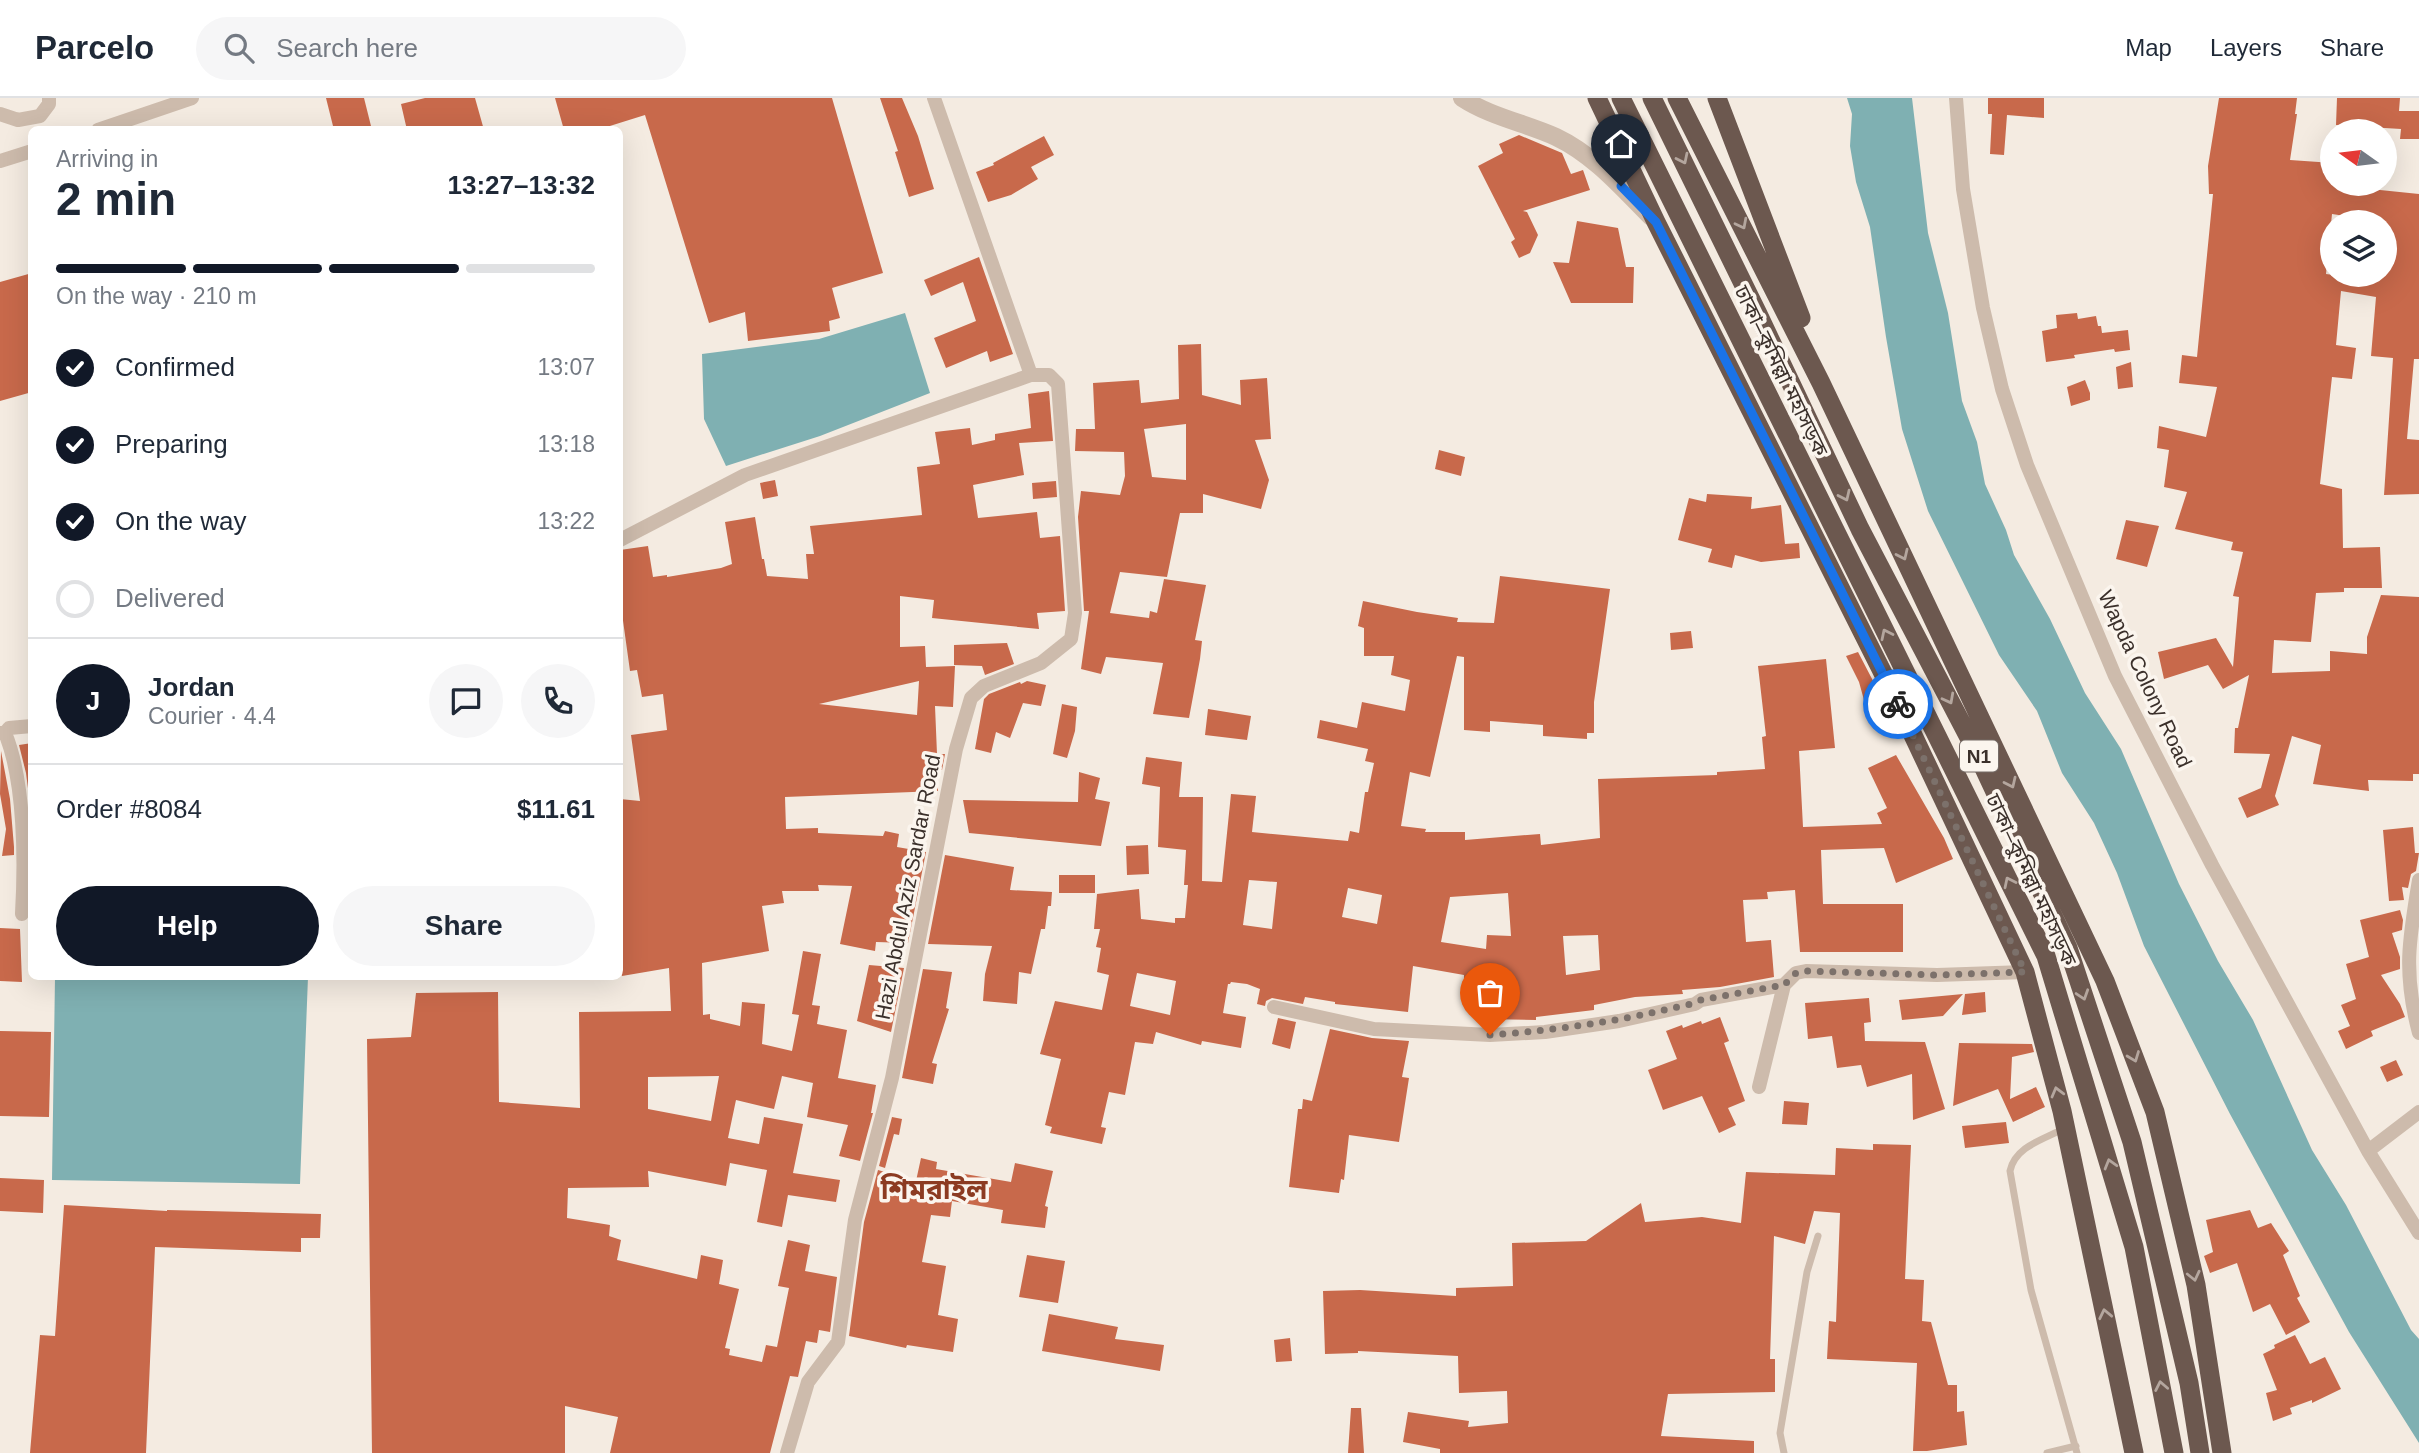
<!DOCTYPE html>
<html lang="en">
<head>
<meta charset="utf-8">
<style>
  :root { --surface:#fff; --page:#f6f6f7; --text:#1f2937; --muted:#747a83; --line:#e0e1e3; --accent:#111827 }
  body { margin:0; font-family:Arial,"Noto Sans Bengali",sans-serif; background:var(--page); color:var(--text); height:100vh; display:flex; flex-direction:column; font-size:26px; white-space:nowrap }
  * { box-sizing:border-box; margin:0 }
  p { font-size:23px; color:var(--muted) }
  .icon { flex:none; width:38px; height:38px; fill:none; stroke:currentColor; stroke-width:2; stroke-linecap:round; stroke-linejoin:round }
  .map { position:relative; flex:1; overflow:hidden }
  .side { position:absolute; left:28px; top:28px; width:595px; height:854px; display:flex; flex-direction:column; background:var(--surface); border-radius:10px; box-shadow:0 7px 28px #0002 }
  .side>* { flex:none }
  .needle { width:46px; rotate:284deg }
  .buttons { position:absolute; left:2320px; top:21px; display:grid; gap:14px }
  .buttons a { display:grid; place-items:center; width:77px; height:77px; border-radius:50%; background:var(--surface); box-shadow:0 7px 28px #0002; font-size:35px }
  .pin { position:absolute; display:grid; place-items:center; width:60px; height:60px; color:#fff; margin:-72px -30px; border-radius:50% 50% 50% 0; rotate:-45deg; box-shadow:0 0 7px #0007 }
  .pin .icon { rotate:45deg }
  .courier { position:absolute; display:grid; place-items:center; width:70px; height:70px; margin:-35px; border:5px solid #1a73e8; border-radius:50%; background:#fff; color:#222; box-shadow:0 2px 9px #0007 }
  .headline em { font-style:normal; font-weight:700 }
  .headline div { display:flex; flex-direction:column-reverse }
  .headline { display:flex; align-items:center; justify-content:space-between; height:119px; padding:0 28px }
  h1 { font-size:46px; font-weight:700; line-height:52px }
  .bar { display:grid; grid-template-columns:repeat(4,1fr); gap:10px 7px; align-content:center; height:84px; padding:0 28px }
  .bar i { height:9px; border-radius:5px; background:var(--line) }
  .bar .selected { background:var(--accent) }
  .bar p { grid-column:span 4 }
  .line { display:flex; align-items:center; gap:18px; padding:0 28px; border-top:2px solid var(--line) }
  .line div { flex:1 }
  .round { display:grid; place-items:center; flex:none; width:74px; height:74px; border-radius:37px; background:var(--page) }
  ol { padding:0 28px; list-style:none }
  li { display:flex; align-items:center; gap:21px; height:77px }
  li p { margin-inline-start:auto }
  li .icon { padding:7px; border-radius:50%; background:var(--accent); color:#fff; stroke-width:4 }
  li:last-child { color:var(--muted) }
  li i { width:38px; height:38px; border:4px solid var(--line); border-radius:50% }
  .action { display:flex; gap:14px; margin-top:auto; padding:14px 28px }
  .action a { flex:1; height:80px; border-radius:42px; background:var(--accent); color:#fff; font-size:28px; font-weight:700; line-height:80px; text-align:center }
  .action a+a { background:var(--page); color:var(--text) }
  header { display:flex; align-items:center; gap:42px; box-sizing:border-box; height:98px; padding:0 35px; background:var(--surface); border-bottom:2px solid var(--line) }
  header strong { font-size:33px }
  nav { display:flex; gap:38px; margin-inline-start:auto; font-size:24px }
  .search { width:490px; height:63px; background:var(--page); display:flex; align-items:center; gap:18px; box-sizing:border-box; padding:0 24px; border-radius:38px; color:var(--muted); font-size:26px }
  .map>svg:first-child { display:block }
  .water { fill:#7fb0b2 }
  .building { fill:#c8694b; fill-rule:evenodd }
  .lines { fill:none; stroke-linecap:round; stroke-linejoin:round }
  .service { stroke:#cdbbac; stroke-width:7 }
  .minor { stroke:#cdbbac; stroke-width:14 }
  .tertiary { stroke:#cdbbac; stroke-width:18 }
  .trunk { stroke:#6c584f; stroke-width:19 }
  .oneway { stroke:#b4a69e }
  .done { stroke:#7c716b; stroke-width:7; stroke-dasharray:0 12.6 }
  .route { stroke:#1a73e8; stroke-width:9 }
  .labels { text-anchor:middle; stroke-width:7; stroke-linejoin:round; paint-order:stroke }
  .shield { fill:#fbf5ee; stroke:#756b66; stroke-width:2 }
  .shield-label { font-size:19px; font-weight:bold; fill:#3b302b }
  .street-label { font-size:21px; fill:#3b302b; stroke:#fbf5ee }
  .district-label { font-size:28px; font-weight:bold; fill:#8c3b22; stroke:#fbf5ee }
</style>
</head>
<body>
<header>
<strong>Parcelo</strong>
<div class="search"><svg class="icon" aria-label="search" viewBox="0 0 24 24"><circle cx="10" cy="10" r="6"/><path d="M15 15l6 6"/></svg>Search here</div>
<nav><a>Map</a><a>Layers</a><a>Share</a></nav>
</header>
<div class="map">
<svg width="2419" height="1355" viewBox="0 0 2419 1355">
  <rect width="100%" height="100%" fill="#f4ebe1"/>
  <path class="water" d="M1847,0H1912L1928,135L1948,215L1962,303L1977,344L1985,386L2006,432L2014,457L2050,521L2085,595L2121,651L2179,786L2218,863L2253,922L2312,1052L2346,1107L2411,1232L2419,1241V1345L2349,1234L2230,1016L2144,848L2117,775L2094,725L2062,675L2037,613L1999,557L1928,413L1902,331L1886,239L1870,129L1856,84L1850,48L1852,16Z
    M905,215L930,295L820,338L726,368L704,321L702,256L819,241Z
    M55,879H308L300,1086L52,1082Z"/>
  <path class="building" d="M326,0H364L372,32H334Z
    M425,0H475L484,32H407L401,6Z
    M555,0H832L883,175L832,190L840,220L829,223L830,233L748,243L745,214L709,225L645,17L597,32H564Z
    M880,0H902L918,38L934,91L909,99L895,54L898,53Z
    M1988,0H2044V20L2007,17L2004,57L1990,56L1992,16H1988Z
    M2219,0H2297L2295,16H2297L2290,62L2333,65V86H2341V88L2419,96V261H2414L2407,341L2419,342V396L2384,397L2393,260L2371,258L2376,199L2341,193L2336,247L2356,250L2352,281L2332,279L2320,386L2342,391L2343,450L2380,449L2382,490H2344V494L2316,495L2311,544L2274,542L2272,575L2330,573V553L2367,556V539L2381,497L2419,499V676H2413V683L2368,682L2369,693L2313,686L2321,647L2292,638L2275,698L2279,707L2247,720L2238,700L2261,690L2270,656L2234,655L2235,630H2238L2249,577L2223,591L2208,567L2164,581L2158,554L2216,540L2233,569L2239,499L2233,498L2243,454L2231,452L2233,444L2175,431L2187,394L2164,389L2169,352L2157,350L2159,328L2206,339L2217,289L2179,285L2182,257L2197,259L2213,96H2209L2208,68ZM2332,116L2385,124V177H2379L2378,183L2326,176Z
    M2337,0H2400L2399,13H2419V41H2400L2401,31L2336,27Z
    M1519,37L1562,55L1571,76L1583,72L1590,92L1523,113L1527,114L1538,137L1530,155L1519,160L1511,144L1515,141L1478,68L1503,55L1499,46Z
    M1044,38L1054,57L1031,69L1038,81L1011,97L988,104L976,74L994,67L993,65Z
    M1577,123L1618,130L1626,169H1634L1633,205H1571L1553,164L1569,165Z
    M979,159L1013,256L990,264L987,253L946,270L934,240L976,223L963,184L931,198L924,182Z
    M32,175V294L0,303V184Z
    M2077,215L2078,221L2096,218L2098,228H2101L2102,235L2128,232L2130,252L2115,254L2114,251L2074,257L2075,260L2046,264L2042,233L2057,230L2056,217Z
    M1201,246L1202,297L1241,307L1240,282L1267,280L1271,341L1255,342L1269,382L1261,411L1203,396V415H1180L1167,479L1120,474L1110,515L1149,520L1150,513L1157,515L1164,481L1206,487L1195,542L1202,543L1200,561L1189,620L1153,616L1163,565L1106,559L1101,576L1081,571L1089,513H1084L1078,419L1081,393L1120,397L1125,378L1124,354L1075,353L1076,331H1095L1093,285L1139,282L1141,305L1179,301L1178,247ZM1186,326V382L1152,379L1144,331Z
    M2131,264L2133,289L2118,291L2116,269Z
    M2085,282L2090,295V302L2071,308L2067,289Z
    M1049,293L1053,343L1019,345L1024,377L973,387L978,420L1037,414L1040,440L1060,438L1065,513L1037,515L1039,531L932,520L934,502L900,498V549L925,548L926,569L955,568L953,609L935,608L937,656H945L942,672H937L938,693L785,699L786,731L818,730V735L883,738L885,733L899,736L897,749L926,754L908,845L876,844L875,853L840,846L852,788L818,787L819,793H782L784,805L762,808L769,853L702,865L703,917L710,916V921L740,928L742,904L765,906L762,946L792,953L799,917L792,916L803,853L821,856L812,907L820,908L817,926L847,932L838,980L876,987L871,1015H873L860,1063L839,1058L848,1027L807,1019L813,985L782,978L774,1011L736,1002L728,1040L759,1046L764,1019L803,1026L793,1075L840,1082L836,1104L788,1097L782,1129L757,1124L767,1072L730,1065L726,1088L648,1073L649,1089L568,1090L567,1120L610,1127L609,1138L621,1142L617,1162L697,1181L701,1157L723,1162L719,1186L739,1191L725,1250L730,1251L729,1257L762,1264L766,1247L777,1249L789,1190L778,1188L788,1142L810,1147L805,1173L837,1179L830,1234L819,1232L817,1245L806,1243L798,1279L790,1278L770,1355H610L618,1319L565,1308V1355H372L367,941L411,939L416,895L498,894L499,1004L580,1010L579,914L671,913L669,870L622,878L620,863V701L640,703L631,637L667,632L663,596L642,599L637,572L630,573L620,501V452L648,448L653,479L667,477V479L721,470L732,466L725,424L755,419L762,461H764L767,478L808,481L806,456H814L810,428L922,417L917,369L940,366L935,334L970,330L972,347L995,342V336L1031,330L1028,296ZM919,583L917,617L819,606ZM719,978L711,1023L648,1011V979Z
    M1439,352L1465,359L1461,378L1435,371Z
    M775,382L778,398L763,401L760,385Z
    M1056,383L1057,399L1033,401L1032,385Z
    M1707,396L1752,399L1751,411L1781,407L1785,446L1799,445L1800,460L1761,464L1735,457L1732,470L1708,464L1712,451L1678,442L1689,400L1706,404Z
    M2126,422L2159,428L2147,469L2116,461Z
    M1500,478L1610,491L1594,604V635H1587V641L1543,638V627L1490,623V634L1464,632V559L1457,558L1430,679L1410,674L1401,728L1426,731L1425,734H1465V742L1540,736L1541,747L1600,740L1598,681L1717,677V674L1765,671L1762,639L1766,638L1758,568L1826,561L1835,650L1799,653L1803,729L1882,726L1877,715L1887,710L1868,670L1896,657L1944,740L1953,761L1896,785L1884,750L1821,752L1823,806H1903V854H1800L1795,792L1767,794L1768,801L1743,802L1746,844L1771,842L1774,879L1720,889L1682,892L1683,896L1635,899L1594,907V912L1536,919V922L1482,921L1485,881L1464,880V877L1413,868L1408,914L1335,906V904L1305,899L1303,906L1272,900L1266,903L1265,908L1257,906L1260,891L1247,886L1231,884L1230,886H1228L1223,915L1246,919L1241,950L1202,943L1201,947L1156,934L1153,946L1135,944L1125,997L1109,994L1101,1029L1106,1030L1102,1046L1050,1035L1052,1029L1045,1027L1061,961L1040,956L1055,903L1102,912L1109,877L1097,874L1101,850L1096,849L1100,831H1094L1097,796L1139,791L1141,821L1175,825V820H1185L1188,787H1184L1186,752L1158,749L1160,689L1142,686L1146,659L1182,664L1179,699H1203L1202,783L1222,784L1231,696L1256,698L1252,734L1348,743L1350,733L1359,735L1365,694H1368L1374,665L1365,663L1368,651L1317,640L1320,622L1357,630L1362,604L1405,613L1410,582L1391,577L1394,558H1364V530L1358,528L1363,503L1417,514L1458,520L1457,524L1494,525ZM1249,782L1277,784L1272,831L1243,827ZM1348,790L1382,797L1377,826L1342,819ZM1508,795L1511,838L1487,837L1486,851L1441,844L1450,799ZM1598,837L1600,872L1566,877L1563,838ZM1137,875L1176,883L1170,917L1130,908Z
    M1691,533L1693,550L1671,552L1670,535Z
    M1007,545L1014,566L985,577L982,568L954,567V547Z
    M1858,554L1883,602L1890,618L1869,620L1859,584L1846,558Z
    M1027,583L1046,587L1041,608L1023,605L1010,640L996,634L991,655L975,651L984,601L989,596L1020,584L1021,586Z
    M1062,606L1077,609L1075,633L1067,660L1053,656Z
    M1208,611L1251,618L1247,642L1205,637Z
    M32,645V721L26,675L19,647Z
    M1,653L10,701L14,749V757L2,758L6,731L0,696Z
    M1079,674L1100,680L1095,701L1110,704L1101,748L969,735L963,702L1078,704Z
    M2413,729L2415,755H2419L2416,773L2411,776L2408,790L2402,789L2404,802L2389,803L2383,732Z
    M1148,747L1149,776L1127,777L1126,748Z
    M945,757L1014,769L1010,792L1052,794L1051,808H1048L1045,831H1041L1031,876L1019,874L1017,906L983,903L985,876L992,848L928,846Z
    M1059,777H1095V795H1059Z
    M2400,812L2403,822L2402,832L2392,835L2400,859V871L2381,877L2400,906L2405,919L2371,933L2373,938L2346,951L2338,933L2350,928L2341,907L2356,901L2346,866L2369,859L2360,822Z
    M0,830L20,831L22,884L0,883Z
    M869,867L904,870L891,934L857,923Z
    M923,871L952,874L946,910L949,911L932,965L937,966L933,986L902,980Z
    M1985,894L1986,914L1962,917L1965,896Z
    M1963,896L1943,918L1902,922L1899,902Z
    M1869,900L1871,924L1864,925L1865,943L1925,944L1945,1011L1913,1022L1912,976L1867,989L1861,967L1837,970L1832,938L1808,941L1805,905Z
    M1720,919L1729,943L1724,945L1745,1003L1728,1010L1736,1027L1719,1035L1702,998L1663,1012L1648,972L1677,961L1666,933L1682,927L1683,930L1701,923L1702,926Z
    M1278,920L1296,924L1290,951L1272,946Z
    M1330,931L1372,940L1409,943L1402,979L1409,980L1399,1044L1349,1037L1344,1082L1341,1081L1339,1095L1289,1089L1298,1011H1302L1303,1001L1312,1003Z
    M0,933L51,934L49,1019L0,1018Z
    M1959,945L2032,946L2034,954L2012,959L2010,1001L2036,989L2045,1009L2013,1024L1998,991L1953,1008Z
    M2396,962L2403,977L2387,984L2380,969Z
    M1784,1003L1809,1005L1807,1027L1782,1026Z
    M892,1019L902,1021L899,1037L894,1036L885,1070L879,1068Z
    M2006,1024L2009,1045L1965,1050L1962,1028Z
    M1873,1046L1911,1047L1905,1181L1924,1182L1922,1223L1931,1224L1948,1287H1957V1314L1964,1313L1967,1347L1927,1353H1913L1917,1265L1827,1261L1829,1223L1836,1224L1840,1115L1814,1113L1805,1146L1774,1138L1770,1261H1775V1294L1668,1296L1661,1338L1754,1343V1355H1440V1351L1403,1344L1408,1314L1469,1323L1468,1329L1508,1325L1507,1293L1459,1295L1458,1258L1358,1253V1255L1325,1256L1323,1193L1360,1192L1456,1198V1190L1513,1188L1512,1145L1586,1143L1641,1105L1645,1124L1702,1119L1741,1125L1746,1074L1835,1077L1836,1050L1873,1052Z
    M921,1060L937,1064L936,1071L1011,1084L1015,1065L1053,1073L1045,1108L1048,1109L1045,1130L1001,1125L1003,1112L952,1103L950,1119L931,1117L922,1164L946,1168L938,1217L958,1221L953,1254L907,1247L906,1250L849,1238L864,1124L878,1072L916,1083Z
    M0,1080L44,1082L43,1115L0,1113Z
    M64,1107L167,1113V1112L321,1116L320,1140H301V1154L155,1149L146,1355H30L40,1237L55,1238Z
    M2250,1112L2258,1130L2271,1125L2289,1153L2283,1157L2300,1198L2297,1200L2310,1224L2286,1237L2270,1206L2253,1214L2237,1165L2210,1175L2204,1158L2213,1154L2206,1122Z
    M1027,1157L1065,1163L1058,1205L1019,1199Z
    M1049,1216L1118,1229L1115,1241L1164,1247L1160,1273L1042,1253Z
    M2295,1237L2310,1266L2325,1259L2341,1291L2312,1305V1302L2290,1310L2292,1316L2273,1323L2266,1295L2277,1292L2263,1256L2275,1250L2274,1247Z
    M1290,1240L1292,1263L1276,1264L1274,1242Z
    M1351,1310H1361L1364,1355H1348Z"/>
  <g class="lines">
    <path class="service" d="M2065,1030C2045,1041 2015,1048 2010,1073L2031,1192L2077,1355
      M1784,1355L1780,1335L1807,1174L1818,1138
      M2047,1355L2076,1348"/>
    <path class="minor" d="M1956,0L1963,91L1983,210L2002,291L2027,367L2115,578L2212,767L2368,1053L2419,1135
      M0,16L18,22L40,18L49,6V0
      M98,32L192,0
      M0,63L32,53
      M620,442L745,377L1031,277L934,0
      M0,635H5L9,630L32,628
      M5,635C25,683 25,764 22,816
      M2419,782C2409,841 2403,875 2419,935
      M1274,909L1374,931L1490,937L1545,934L1619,923L1695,906L1701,902L1784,887
      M1759,989L1784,887L1796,875L1806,873L1937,877L2025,874
      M2368,1053L2419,1014
      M787,1355L808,1284L838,1244L855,1122L892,980L956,651L971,600L984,588L1041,565L1071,541L1075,515L1058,286L1049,277H1031"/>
    <path class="tertiary" d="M1462,0C1491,19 1525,25 1556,39C1594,57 1622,90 1651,119"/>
    <path class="trunk" d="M1597,0L1656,124L1894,597L2025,874L2062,1013L2134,1355
      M1621,0L2046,858L2134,1149L2174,1355
      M1652,0L1758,216L1860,431L1975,651L2068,850L2132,1044L2189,1285L2200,1355
      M1677,0L1821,285L2105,883L2155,1014L2196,1187L2222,1355
      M1717,0L1801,220"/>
  </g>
  <defs><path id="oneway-chevron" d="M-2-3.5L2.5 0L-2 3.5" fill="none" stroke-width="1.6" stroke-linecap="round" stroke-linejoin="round" transform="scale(1.75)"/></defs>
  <g class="oneway">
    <use href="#oneway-chevron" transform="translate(1683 61) rotate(64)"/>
    <use href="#oneway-chevron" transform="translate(1742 126) rotate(63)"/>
    <use href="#oneway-chevron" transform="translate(1845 398) rotate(65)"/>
    <use href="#oneway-chevron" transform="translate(1903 457) rotate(65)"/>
    <use href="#oneway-chevron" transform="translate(1886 536) rotate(-116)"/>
    <use href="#oneway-chevron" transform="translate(1949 601) rotate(62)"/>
    <use href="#oneway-chevron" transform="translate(2011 685) rotate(65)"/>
    <use href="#oneway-chevron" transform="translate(2009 784) rotate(-116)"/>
    <use href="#oneway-chevron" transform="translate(2083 897) rotate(72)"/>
    <use href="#oneway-chevron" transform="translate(2134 959) rotate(69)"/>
    <use href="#oneway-chevron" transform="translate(2057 994) rotate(-105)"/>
    <use href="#oneway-chevron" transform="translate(2110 1066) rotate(-106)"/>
    <use href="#oneway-chevron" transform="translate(2194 1178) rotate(77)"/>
    <use href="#oneway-chevron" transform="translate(2105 1216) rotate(-102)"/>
    <use href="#oneway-chevron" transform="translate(2161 1288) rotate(-101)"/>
  </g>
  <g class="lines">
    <path class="done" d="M1490,937C1562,932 1625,922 1695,905L1701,902L1784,887L1796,875L1806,873L1937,877L2025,874L1898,606"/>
    <path class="route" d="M1621,88L1656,124L1898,606"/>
  </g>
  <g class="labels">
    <rect class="shield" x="1960" y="642.5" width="38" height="31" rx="5"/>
    <g class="shield-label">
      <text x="1979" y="665">N1</text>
    </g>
    <g class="street-label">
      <text transform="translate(1781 273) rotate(64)" y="7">ঢাকা–কুমিল্লা মহাসড়ক</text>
      <text transform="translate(2145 581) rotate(65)" y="7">Wapda Colony Road</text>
      <text transform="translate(2031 782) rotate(65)" y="7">ঢাকা–কুমিল্লা মহাসড়ক</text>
      <text transform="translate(908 789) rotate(-79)" y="7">Hazi Abdul Aziz Sardar Road</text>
    </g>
    <g class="district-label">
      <text x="934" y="1101">শিমরাইল</text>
    </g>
  </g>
</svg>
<div class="buttons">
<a><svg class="needle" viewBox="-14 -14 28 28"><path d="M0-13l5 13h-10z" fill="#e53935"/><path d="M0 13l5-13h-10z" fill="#747a83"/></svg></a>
<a><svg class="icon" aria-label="layers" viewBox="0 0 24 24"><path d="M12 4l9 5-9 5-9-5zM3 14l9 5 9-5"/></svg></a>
</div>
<div class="pin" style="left:1490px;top:937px;background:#ea580c"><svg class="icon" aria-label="bag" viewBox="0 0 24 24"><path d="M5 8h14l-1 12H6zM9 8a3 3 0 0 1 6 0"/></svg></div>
<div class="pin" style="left:1621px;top:88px;background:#1f2937"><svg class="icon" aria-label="home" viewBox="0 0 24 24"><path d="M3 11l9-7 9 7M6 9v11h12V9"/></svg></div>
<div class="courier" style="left:1898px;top:606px"><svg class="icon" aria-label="bike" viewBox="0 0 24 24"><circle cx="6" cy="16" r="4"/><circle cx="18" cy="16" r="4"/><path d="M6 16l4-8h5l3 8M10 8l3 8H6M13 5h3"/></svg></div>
<section class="side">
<div class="headline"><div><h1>2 min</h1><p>Arriving in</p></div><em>13:27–13:32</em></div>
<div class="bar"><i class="selected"></i><i class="selected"></i><i class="selected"></i><i></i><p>On the way · 210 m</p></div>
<ol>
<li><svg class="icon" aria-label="check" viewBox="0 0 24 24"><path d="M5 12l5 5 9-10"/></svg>Confirmed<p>13:07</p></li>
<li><svg class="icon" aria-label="check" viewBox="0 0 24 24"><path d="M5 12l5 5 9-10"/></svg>Preparing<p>13:18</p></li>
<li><svg class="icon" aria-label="check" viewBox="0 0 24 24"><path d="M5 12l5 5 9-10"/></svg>On the way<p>13:22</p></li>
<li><i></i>Delivered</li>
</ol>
<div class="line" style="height:126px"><b class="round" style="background:var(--accent);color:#fff">J</b><div><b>Jordan</b><p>Courier · 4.4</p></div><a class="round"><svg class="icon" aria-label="chat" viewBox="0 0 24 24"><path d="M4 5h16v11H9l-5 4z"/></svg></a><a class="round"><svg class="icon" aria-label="phone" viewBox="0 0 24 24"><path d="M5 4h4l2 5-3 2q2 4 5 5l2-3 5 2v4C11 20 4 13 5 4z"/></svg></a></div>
<div class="line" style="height:91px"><div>Order #8084</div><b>$11.61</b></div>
<div class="action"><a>Help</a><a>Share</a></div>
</section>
</div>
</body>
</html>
